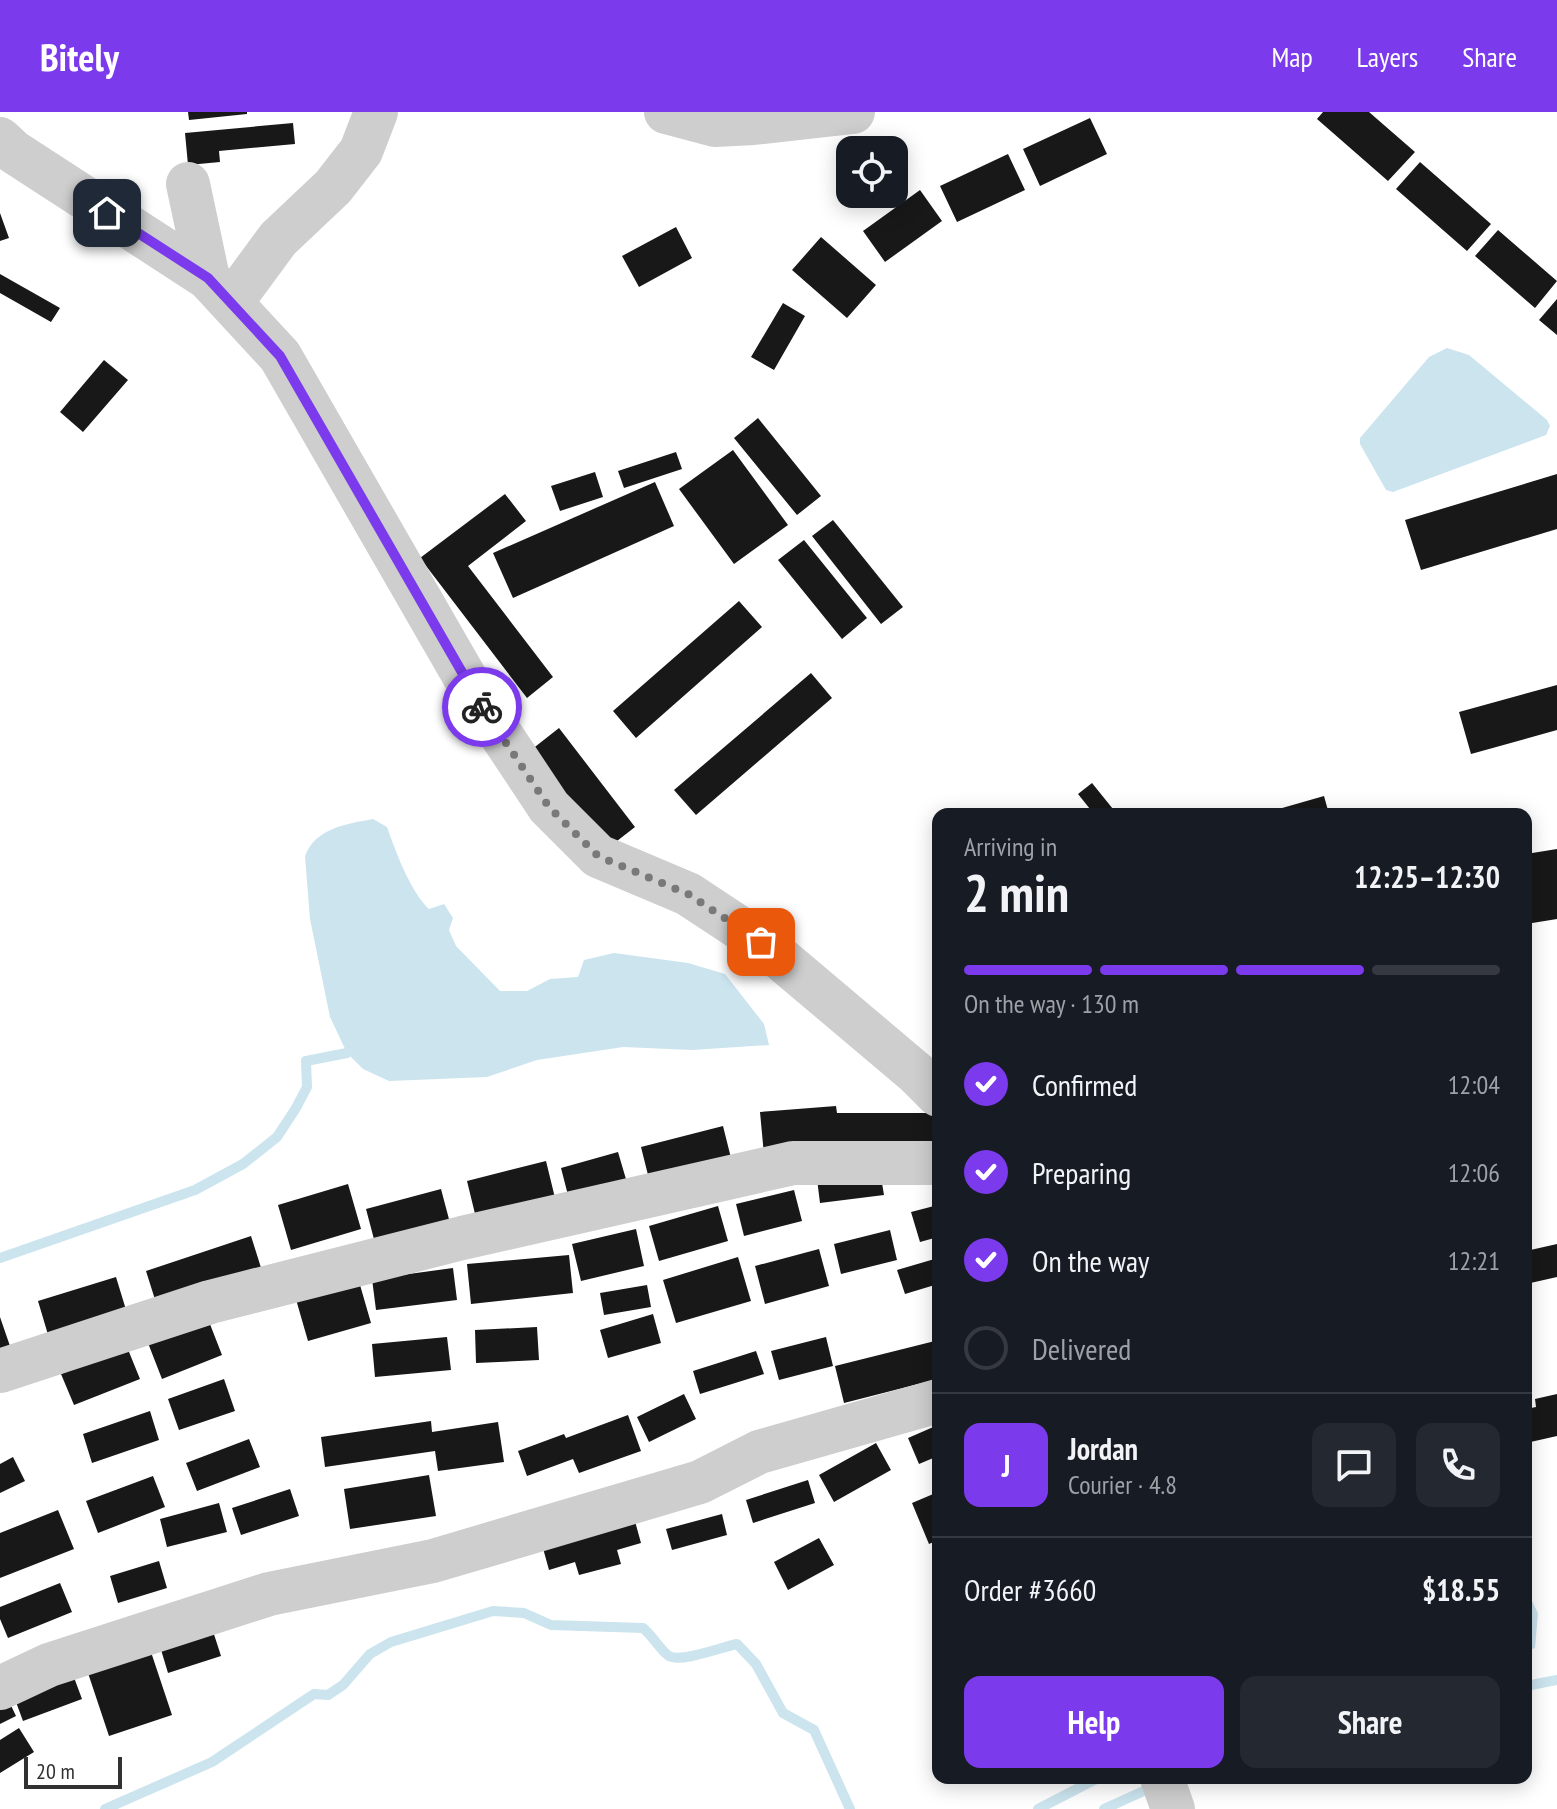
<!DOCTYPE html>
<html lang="en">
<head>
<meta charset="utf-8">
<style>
  :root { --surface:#171b24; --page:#242831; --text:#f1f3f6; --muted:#9ea1a6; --line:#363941; --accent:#7c3aed }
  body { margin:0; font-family:"PT Sans Narrow",sans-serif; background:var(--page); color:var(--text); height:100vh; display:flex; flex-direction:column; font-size:30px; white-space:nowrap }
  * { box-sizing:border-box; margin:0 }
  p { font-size:26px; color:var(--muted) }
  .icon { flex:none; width:44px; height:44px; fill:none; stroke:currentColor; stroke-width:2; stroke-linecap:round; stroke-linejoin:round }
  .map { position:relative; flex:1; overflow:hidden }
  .drawer { position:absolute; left:932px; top:696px; width:600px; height:976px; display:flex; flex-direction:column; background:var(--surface); border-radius:16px; box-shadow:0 4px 20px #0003 }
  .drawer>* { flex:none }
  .fabs { position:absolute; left:836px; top:24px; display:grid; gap:16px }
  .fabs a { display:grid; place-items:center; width:72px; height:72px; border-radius:16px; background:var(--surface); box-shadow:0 4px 20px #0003; font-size:40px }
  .scale { position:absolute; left:24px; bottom:20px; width:98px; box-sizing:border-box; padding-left:8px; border:4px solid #313131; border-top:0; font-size:22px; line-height:28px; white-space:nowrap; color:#313131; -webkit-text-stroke:6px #fff; paint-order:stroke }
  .pin { position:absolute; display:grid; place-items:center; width:68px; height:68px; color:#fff; margin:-34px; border-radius:16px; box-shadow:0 4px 12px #0006 }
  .courier { position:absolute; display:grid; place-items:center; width:80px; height:80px; margin:-40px; border:6px solid #7c3aed; border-radius:50%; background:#fff; color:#222; box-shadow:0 2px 10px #0007 }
  .summary em { font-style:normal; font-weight:600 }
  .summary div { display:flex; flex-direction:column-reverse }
  .summary { display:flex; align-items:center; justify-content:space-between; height:136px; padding:0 32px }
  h1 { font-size:52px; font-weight:600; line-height:60px }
  .bar { display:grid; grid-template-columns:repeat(4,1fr); gap:12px 8px; align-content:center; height:96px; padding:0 32px }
  .bar i { height:10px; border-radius:6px; background:var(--line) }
  .bar .on { background:var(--accent) }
  .bar p { grid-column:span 4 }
  .line { display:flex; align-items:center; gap:20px; padding:0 32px; border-top:2px solid var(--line) }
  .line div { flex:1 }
  .round { display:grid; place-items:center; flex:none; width:84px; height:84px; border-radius:16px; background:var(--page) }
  ol { padding:0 32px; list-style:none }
  li { display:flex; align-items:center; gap:24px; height:88px }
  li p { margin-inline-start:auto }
  li .icon { padding:8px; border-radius:50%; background:var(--accent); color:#fff; stroke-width:4 }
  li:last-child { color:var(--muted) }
  li i { width:44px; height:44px; border:4px solid var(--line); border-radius:50% }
  .primary-button { display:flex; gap:16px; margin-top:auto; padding:16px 32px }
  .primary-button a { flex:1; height:92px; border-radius:16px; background:var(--accent); color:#fff; font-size:32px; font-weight:600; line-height:92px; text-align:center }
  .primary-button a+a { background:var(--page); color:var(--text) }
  header { display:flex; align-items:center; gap:48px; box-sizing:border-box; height:112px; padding:0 40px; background:var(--accent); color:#fff }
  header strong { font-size:38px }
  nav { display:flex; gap:44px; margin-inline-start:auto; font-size:28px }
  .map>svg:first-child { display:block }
  .water { fill:#cbe4ee }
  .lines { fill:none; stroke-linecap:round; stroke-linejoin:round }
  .stream { stroke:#cbe4ee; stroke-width:10 }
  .building { fill:#181818 }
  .minor { stroke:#cecece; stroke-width:44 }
  .done { stroke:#797979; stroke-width:8; stroke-dasharray:0 14.4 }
  .route { stroke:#7c3aed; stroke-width:10 }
</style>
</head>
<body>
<header>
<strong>Bitely</strong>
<nav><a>Map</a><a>Layers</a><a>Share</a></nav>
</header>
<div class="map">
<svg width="1557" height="1697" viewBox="0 0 1557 1697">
  <rect width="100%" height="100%" fill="#fff"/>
  <path class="water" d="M1447,236L1469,243L1547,308L1550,314L1546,323L1393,380L1386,378L1360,332V326L1429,245Z
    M373,707L387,715C396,740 410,779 429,797L444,792L453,806L449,818L456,834L500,879H527L550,867L578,865L584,848L614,841L688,851L725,862L764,912L769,933L692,938L623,935L537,948L487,965L389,969L363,957L347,941L330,905L310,807L305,744C316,716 346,712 373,707Z
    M1526,1486L1531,1487L1538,1501L1535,1536L1526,1539Z"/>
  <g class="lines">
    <path class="stream" d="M0,1146L195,1078L243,1052L277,1025L296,996L307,975L306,949L347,941
      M1526,1574L1557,1568
      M105,1697L212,1650L314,1582L328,1583L343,1573L370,1542L391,1530L493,1499L524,1501L551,1513L643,1516C652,1523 661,1539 669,1544C681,1551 722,1535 737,1532L756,1552L783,1601L814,1618L850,1697
      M1038,1697L1098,1666
      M1104,1697L1148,1677"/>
  </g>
  <path class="building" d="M188,0H247V2L189,8Z
    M1323,0H1369L1415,40L1388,69L1317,7Z
    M1090,6L1107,42L1040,74L1023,37Z
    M293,11L295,32L219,39L220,50L188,53L185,21Z
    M1008,42L1025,78L957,110L940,74Z
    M1420,50L1491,112L1467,139L1396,77Z
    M920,78L942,109L885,150L863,119Z
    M0,101L9,126L0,129Z
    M676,115L692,146L639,175L622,144Z
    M1498,118L1557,169L1535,196L1475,144Z
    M821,125L876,173L847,206L792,158Z
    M0,162L60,196L51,210L0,181Z
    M1557,187V223L1539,208Z
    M783,191L805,204L774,258L751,245Z
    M104,248L128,268L83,320L60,300Z
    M758,306L821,384L797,403L734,326Z
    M733,338L788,413L734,452L679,377Z
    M676,340L682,357L624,376L618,359Z
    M595,360L603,385L560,399L551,374Z
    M1557,362V417L1421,458L1405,408Z
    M655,370L674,414L513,486L493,441Z
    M505,382L526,409L468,454L553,565L527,586L420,446Z
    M833,408L903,495L881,512L812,424Z
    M804,428L867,506L842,527L778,448Z
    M739,489L762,515L636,626L613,599Z
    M811,561L832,586L696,703L674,678Z
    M1557,573V618L1471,642L1459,600Z
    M559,616L635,715L608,736L531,638Z
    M1092,671L1117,702H1094L1078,682Z
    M1324,684L1329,702H1265V701Z
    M1557,737V807L1526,812V742Z
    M836,994L837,1001H933V1037L764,1043L760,1000Z
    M723,1014L732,1050L650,1071L641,1035Z
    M618,1040L628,1074L570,1091L561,1056Z
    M546,1049L556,1090L477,1110L467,1069Z
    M880,1059L884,1083L820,1091L817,1067Z
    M348,1072L361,1117L291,1138L278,1093Z
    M441,1077L450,1111L375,1131L366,1097Z
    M794,1078L802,1109L744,1124L736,1092Z
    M938,1093V1125L920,1130L911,1100Z
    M718,1094L728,1129L659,1149L649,1114Z
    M636,1117L644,1154L581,1169L572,1132Z
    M890,1118L897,1148L841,1162L834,1132Z
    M251,1124L263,1162L158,1197L146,1159Z
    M1557,1132V1165L1526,1172V1139Z
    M819,1137L829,1174L765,1192L755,1154Z
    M569,1143L573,1181L471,1192L467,1152Z
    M738,1145L751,1189L676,1211L663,1168Z
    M938,1146V1172L905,1182L897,1158Z
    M453,1156L457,1188L376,1198L372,1167Z
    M116,1165L127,1201L49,1226L38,1189Z
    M358,1166L371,1211L308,1229L295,1184Z
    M647,1173L651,1195L604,1203L600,1181Z
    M653,1202L661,1231L608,1246L600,1218Z
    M0,1205L11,1237L0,1241Z
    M208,1207L222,1243L162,1267L148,1231Z
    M537,1215L539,1248L476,1251L475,1218Z
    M447,1225L451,1258L375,1265L372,1232Z
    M826,1225L833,1254L779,1268L771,1239Z
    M935,1229L938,1240V1267L844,1291L835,1254Z
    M127,1235L140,1267L74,1293L61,1262Z
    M756,1239L764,1262L700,1282L693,1259Z
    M224,1267L235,1299L179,1318L168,1287Z
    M684,1282L696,1307L649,1330L637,1305Z
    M1557,1282V1324L1526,1331V1297L1536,1295L1535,1287Z
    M150,1299L159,1328L92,1351L83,1322Z
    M628,1303L641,1339L579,1361L573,1347L527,1364L518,1339L564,1322L566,1326Z
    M431,1309L432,1320L498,1310L504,1350L438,1359L435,1339L325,1355L321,1325Z
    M938,1313V1344L919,1352L908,1326Z
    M249,1327L260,1355L197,1379L186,1351Z
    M876,1331L891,1358L834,1390L819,1363Z
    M13,1345L25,1369L0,1381V1352Z
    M429,1363L436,1404L350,1417L344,1377Z
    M153,1364L165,1395L98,1421L86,1389Z
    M808,1368L815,1391L753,1411L746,1388Z
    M290,1377L299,1404L241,1423L232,1396Z
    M938,1380V1428L929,1432L912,1391Z
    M219,1391L227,1420L167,1435L160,1407Z
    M58,1398L74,1437L0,1466V1421Z
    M633,1402L641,1431L617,1438L621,1452L579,1463L575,1450L549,1458L541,1429Z
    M722,1402L727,1423L672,1438L666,1417Z
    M819,1426L834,1453L788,1478L774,1450Z
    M159,1449L167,1476L118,1491L110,1464Z
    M60,1471L72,1500L8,1526L0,1507V1495Z
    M211,1513L221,1544L168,1561L159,1531Z
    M149,1534L172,1603L109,1624L86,1555Z
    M72,1560L82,1587L23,1609L13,1582Z
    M6,1583L16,1604L0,1612V1585Z
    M19,1616L34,1640L0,1661V1628Z"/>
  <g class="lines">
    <path class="minor" d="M666,0L715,13L754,11L853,0
      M0,27L14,40L208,166L280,244L478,588L549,695L598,744L688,782L761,830L916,961L938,983
      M188,72L208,166
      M231,191L278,127L333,75L361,39L376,0
      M0,1259L210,1190L462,1126L793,1051H938
      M0,1576L49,1553L269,1482L433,1449L700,1370L759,1340L938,1289
      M1162,1666L1173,1697"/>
  </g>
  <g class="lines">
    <path class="done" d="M482,595L549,695L598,744L688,782L761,830"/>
    <path class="route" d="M107,101L208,166L280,244L482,595"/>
  </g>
</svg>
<div class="fabs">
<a><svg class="icon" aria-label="locate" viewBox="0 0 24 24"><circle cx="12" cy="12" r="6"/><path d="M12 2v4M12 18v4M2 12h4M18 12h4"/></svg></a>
</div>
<div class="scale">20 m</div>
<div class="pin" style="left:761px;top:830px;background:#ea580c"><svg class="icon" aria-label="bag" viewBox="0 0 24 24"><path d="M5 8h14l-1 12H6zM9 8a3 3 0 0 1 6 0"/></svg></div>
<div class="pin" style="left:107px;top:101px;background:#1f2937"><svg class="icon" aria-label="home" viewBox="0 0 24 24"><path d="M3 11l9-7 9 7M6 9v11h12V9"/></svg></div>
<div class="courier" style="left:482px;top:595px"><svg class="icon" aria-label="bike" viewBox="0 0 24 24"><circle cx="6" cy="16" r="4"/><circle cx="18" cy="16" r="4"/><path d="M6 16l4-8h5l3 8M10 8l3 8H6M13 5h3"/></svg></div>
<section class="drawer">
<div class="summary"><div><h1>2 min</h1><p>Arriving in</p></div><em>12:25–12:30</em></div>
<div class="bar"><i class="on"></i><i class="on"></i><i class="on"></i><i></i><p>On the way · 130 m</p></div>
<ol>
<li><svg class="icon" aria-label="check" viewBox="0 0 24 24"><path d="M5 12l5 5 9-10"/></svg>Confirmed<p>12:04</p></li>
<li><svg class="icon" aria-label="check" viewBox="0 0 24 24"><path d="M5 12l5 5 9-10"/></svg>Preparing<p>12:06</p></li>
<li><svg class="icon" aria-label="check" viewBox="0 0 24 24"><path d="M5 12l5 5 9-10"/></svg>On the way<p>12:21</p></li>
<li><i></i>Delivered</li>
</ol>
<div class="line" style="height:144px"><b class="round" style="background:var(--accent);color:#fff">J</b><div><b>Jordan</b><p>Courier · 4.8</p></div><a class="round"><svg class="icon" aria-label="chat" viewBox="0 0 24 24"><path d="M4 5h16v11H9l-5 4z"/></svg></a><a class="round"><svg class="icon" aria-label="phone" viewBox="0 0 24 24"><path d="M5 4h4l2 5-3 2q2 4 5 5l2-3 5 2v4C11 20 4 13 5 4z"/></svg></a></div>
<div class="line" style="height:104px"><div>Order #3660</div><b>$18.55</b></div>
<div class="primary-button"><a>Help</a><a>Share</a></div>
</section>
</div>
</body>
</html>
